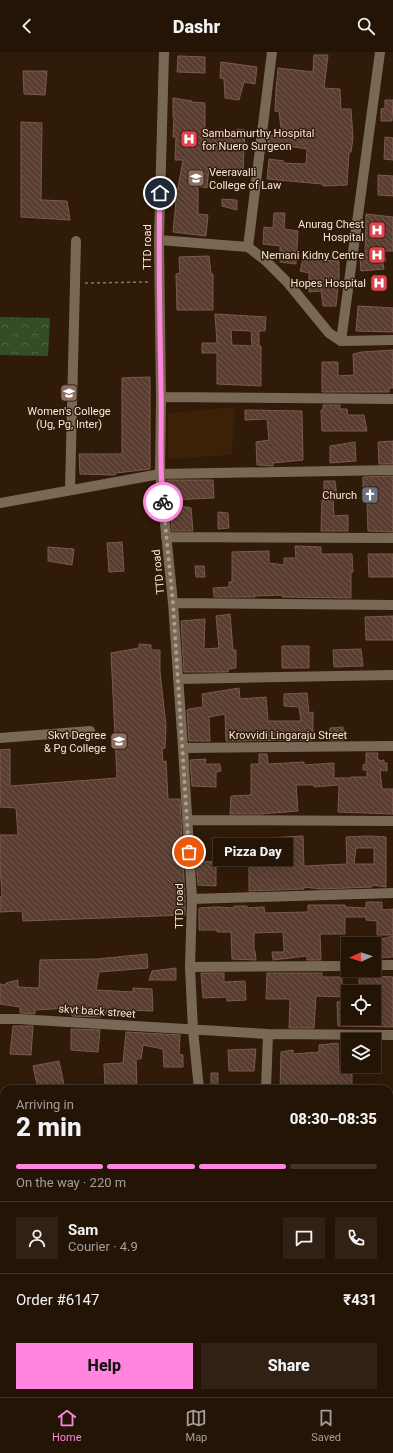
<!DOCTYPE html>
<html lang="en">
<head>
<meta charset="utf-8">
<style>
  :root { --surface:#241406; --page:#302114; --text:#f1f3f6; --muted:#a39e9b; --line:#413328; --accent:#ff85de }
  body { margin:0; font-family:Roboto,sans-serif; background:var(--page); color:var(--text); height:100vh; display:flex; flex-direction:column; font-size:15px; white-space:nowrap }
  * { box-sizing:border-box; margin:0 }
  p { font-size:13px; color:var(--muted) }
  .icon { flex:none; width:22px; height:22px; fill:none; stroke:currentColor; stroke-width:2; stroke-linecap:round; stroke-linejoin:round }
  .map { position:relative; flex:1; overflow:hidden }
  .sheet { position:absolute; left:0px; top:1033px; width:393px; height:312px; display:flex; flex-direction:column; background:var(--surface); border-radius:12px 12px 0 0; box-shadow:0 4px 16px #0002,0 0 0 1px var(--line) }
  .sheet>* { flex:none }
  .needle { width:26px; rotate:267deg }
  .controls { position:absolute; left:341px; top:885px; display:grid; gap:8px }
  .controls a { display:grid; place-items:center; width:40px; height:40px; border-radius:0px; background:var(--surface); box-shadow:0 4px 16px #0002,0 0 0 1px var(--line); font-size:20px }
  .pin { position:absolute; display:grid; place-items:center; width:34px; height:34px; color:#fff; margin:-17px; border:2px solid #fff; border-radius:50%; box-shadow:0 1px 4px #0007 }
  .courier { position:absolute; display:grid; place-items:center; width:40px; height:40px; margin:-20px; border:3px solid #ff85de; border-radius:50%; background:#fff; color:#222; box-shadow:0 1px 5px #0007 }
  .bubble { position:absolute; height:28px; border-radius:0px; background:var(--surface); box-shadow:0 4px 16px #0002,0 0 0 1px var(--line); font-size:13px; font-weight:800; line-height:28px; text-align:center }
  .headline em { font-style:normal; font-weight:800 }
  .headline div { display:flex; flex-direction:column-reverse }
  .headline { display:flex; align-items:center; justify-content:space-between; height:68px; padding:0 16px }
  h1 { font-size:26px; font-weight:800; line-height:30px }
  .bar { display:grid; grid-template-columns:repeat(4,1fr); gap:6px 4px; align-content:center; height:48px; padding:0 16px }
  .bar i { height:5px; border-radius:3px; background:var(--line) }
  .bar .current { background:var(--accent) }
  .bar p { grid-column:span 4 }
  .line { display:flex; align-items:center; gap:10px; padding:0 16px; border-top:1px solid var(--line) }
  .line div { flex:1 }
  .round { display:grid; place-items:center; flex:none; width:42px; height:42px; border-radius:0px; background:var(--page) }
  .cta { display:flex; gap:8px; margin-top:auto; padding:8px 16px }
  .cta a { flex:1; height:46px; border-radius:0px; background:var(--accent); color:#111; font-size:16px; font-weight:800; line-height:46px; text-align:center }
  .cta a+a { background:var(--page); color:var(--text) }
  header { display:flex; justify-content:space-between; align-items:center; height:52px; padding:0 16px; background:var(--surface); font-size:18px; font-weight:800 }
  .tabs { display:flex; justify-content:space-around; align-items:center; height:56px; border-top:1px solid var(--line); background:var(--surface); font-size:11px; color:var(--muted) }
  .tabs a { display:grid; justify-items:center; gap:2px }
  .tabs .current { color:var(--accent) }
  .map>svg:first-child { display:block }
  .built { fill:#3c2008 }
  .park { fill:url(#park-crowns) }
  .building { fill:url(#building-back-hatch); stroke:#7a5b4d; fill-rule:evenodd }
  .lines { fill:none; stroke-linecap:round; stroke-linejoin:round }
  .path { stroke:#8a7768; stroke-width:1.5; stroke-dasharray:3 3; stroke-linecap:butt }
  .minor { stroke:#796954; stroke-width:10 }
  .major { stroke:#d5b287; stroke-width:10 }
  .done { stroke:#b09f90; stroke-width:4; stroke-dasharray:0 7.2 }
  .route { stroke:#ff85de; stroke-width:5 }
  .labels { text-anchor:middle; stroke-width:3; stroke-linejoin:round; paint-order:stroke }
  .poi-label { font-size:11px; fill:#f5e6da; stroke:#301a08; text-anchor:end }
  .street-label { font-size:11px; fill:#f5e6da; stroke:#301a08 }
</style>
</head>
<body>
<header><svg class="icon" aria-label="back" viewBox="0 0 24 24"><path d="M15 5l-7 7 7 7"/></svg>Dashr<svg class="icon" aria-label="search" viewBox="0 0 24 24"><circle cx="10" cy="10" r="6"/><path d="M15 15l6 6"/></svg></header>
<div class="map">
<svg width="393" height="1345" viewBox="0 0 393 1345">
  <defs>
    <pattern id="park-crowns" width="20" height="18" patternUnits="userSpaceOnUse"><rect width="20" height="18" fill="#334e25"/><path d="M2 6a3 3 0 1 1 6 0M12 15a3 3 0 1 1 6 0" fill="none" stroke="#516844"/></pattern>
    <pattern id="building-back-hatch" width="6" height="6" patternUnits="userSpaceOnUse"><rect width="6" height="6" fill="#5a3d30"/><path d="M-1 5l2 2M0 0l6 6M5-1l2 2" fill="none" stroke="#72594d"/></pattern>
  </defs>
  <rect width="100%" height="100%" fill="#301a08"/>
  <path class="built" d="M235,355L232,403L168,407V361Z"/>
  <path class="park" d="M0,265L50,266L48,304L0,303Z"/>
  <path class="building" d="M314,3H328L324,36L340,37L341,57H351L353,86L351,100H349L347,133L323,134L322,132L267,127L269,107L284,109L283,111L306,112L307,97L268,91V83L282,84L279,60L275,59L276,37L278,16L313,20Z
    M178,4L205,5V21L177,20Z
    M221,10L257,15L255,32L244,30L239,48L225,46L224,27L220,26Z
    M23,19H47L45,43L24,42Z
    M173,46L192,49L191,50L205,51V78L213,79V85L236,84L237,77L245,78L243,119L209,115L207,136L198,134V162L208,163L206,184L173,180L176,149H175V136H178L183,108H175L176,85H173L174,65H173Z
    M385,48H393L392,69H381V57L385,56Z
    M21,70L42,71L41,148L67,149L70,168L21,165Z
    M385,85L393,86V108L384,107Z
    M378,123L393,124V144L378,143Z
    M222,147L237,148V158L222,154Z
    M274,161H285L284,177L298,179L296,212L280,210V194L263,192L264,175L273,176Z
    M366,162L393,165V199H384L386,209L383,210L384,217L361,219L360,205H365Z
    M209,204L211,222H213V258H177L176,222L180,221L179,205Z
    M303,207L339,209V225L336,254H323L321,239L309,240V221L300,219Z
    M358,254L393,256V280L356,279Z
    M215,262L266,265L265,279H259V294H261V334L217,332V301H202V291H217ZM231,278L251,279L252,294L232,293Z
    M393,298V336H389V340H322V310H338V324L354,323L353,302L362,300Z
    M150,325V417L116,421L115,423L80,422L79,402H122V326Z
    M323,353H340V357H347L348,363H364L367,379H322L321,358H323Z
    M245,358L302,359L303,408L273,411V414L257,413L256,390L269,388L267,367L245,368Z
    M393,389V412H379L378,390Z
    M355,390L356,409L330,411V394Z
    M393,424V480L368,479L367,450H363V425Z
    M167,428H213L214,446L169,448Z
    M324,429H335L337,445L333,446L334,464L348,463V479H321L322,448H324Z
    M171,452L191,456L193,479H172Z
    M218,460L228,461L229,476L218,477Z
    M122,490L124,519L109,520L107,491Z
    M295,494L321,495V502H352L353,520H351V546L282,545V543L254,544L255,545H214L213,536L229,535V530H232V500L269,499V511L284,513V506H296Z
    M48,495L74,497L72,513L48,509Z
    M368,502H393V525H369Z
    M195,514H204L205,525H196Z
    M230,562L233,598H236V616L229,617L228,620H184L181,569L205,567L204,597L219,596L216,564Z
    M393,564V588H366L365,565Z
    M139,592L151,593V598H160V620L166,674L165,696L162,697L163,710L166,709L168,747H180L185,847V863L23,869L22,859L0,860V845L2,844L0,814V783H18L16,756L0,755V698L10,697V734L117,726L111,601L139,596Z
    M282,594H309V616H282Z
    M361,597L363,614L334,615L333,598Z
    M239,636L240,647L266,645L268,669H301L299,655L284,654V642L307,641L309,661L313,660V688L226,689L225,662L209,665L210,689H189L187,658H189V657L203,655L202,642Z
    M343,675L344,688H329L330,676Z
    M366,701H378L377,707H379V709L384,708V711H387V719L380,718L382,737H393V762L338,760L339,733L314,735V733H296L298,759L261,762H230L231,744L251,743V712H259V702H267L268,712L304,710V713L334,711V726H351V725H367V718H363V713L366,712Z
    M206,707L205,712H220L221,719L216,720V735L192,734L190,708Z
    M303,784L304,814L347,812L346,785L368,784L386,785V835L372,833V835L321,837L304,835V837L249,839V813L270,812L268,786ZM356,796H374V812H354Z
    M196,809L216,810V834L198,833Z
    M366,850H382V858L393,857V883H377V869L366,868V865H345V882H320L321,908H307V904L273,908L272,900H284L283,880L254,881V899H255L256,908L232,907L231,880H217V878H199V856L217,855L234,856V854H247V856L264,855L265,861L308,860V853H345V855L366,856Z
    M393,884V905L374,906V889Z
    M147,902L148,916L99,920L96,938L133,940V936L152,937L153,959L128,958L108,959L107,962L101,961V965L72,964V962H67L68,956L35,958V962L20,961V955L0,952V932L6,933V931L18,928V935L39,936L40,908L97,907Z
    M176,916V928H149L152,919Z
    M201,921H224V930L245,929L246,948L227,949V945L203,946Z
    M267,921H322V925H342V945L316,944L314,976H289L290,947H266Z
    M368,923V925L376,924L393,925V975L338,974L337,950L348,949V966H374V940H359V924Z
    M13,974H33L31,1003L10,1002Z
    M71,977L100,978L98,1000L71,998Z
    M126,980L180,983L179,1002L183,1003V1015H164L163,997L143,993L141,1007H136L137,1037H105L104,1012L123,1011Z
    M338,991L339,1020L352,1022V1037H280L281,1000L293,998V1002L319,1000V993Z
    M256,997L254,1019H229L228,998Z
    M59,1009L65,1037H38L33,1014Z
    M211,1021H218V1037H211Z"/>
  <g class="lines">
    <path class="path" d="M85,231L150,230"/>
    <path class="minor" d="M164,0L159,188L161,345L160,422L173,551L183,696L192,847L190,915L193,978L199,1037
      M159,188L248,195L265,208L288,231L329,281L341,289L393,288
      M248,195L272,0
      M341,289L380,0
      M161,345L393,347
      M70,438L76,189
      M0,451L160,422L393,418
      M166,485L393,486
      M173,551L393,553
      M178,627L393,623
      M0,686L90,679
      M183,696L393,694
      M187,768L393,769
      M192,847L393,841
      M374,913H393
      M190,915L348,914
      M0,967H18L268,982L393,983
      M266,1037L268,982
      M389,1054H393
      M0,1075L4,1077
      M0,1092L4,1095
      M0,1158L4,1160
      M2,1206L4,1237
      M389,1256L393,1246
      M0,1299L4,1298
      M0,1343L14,1341
      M73,1345L89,1341
      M240,1345L243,1341
      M352,1345L354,1341"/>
    <path class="major" d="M389,1129L393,1128
      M323,1341L327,1345
      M343,1341L347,1345
      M148,1345L151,1341
      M158,1345L162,1341"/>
  </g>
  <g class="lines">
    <path class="done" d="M163,450L173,551L189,800"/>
    <path class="route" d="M160,141C158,206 160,272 161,337C162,375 159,412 163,450"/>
  </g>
  <defs>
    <symbol id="hospital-square" viewBox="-11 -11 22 22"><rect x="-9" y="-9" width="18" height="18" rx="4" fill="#e0444e" stroke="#301a08"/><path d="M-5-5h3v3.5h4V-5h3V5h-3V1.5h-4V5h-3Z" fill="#fff"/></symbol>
    <symbol id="university-square" viewBox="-11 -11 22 22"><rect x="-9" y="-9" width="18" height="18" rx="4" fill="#8d6e63" stroke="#301a08"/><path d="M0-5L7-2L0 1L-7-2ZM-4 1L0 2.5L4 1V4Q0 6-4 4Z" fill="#fff"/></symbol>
    <symbol id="church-square" viewBox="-11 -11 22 22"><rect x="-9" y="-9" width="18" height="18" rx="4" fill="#6b7280" stroke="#301a08"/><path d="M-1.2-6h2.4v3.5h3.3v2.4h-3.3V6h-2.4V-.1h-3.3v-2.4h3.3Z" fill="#fff"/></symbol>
  </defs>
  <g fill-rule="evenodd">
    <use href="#hospital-square" x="179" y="77" width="20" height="20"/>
    <use href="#university-square" x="186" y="116" width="20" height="20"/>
    <use href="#hospital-square" x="367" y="168" width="20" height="20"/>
    <use href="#hospital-square" x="367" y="193" width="20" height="20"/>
    <use href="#hospital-square" x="369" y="221" width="20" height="20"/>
    <use href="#university-square" x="59" y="331" width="20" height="20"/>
    <use href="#church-square" x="360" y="433" width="20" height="20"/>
    <use href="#university-square" x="109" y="679" width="20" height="20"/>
  </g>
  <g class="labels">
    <g class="poi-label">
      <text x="202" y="85" text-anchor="start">Sambamurthy Hospital<tspan x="202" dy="13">for Nuero Surgeon</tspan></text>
      <text x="209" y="124" text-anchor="start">Veeravalli<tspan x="209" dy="13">College of Law</tspan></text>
      <text x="364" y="176">Anurag Chest<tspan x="364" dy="13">Hospital</tspan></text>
      <text x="364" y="207">Nemani Kidny Centre</text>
      <text x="366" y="235">Hopes Hospital</text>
      <text x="69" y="363" text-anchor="middle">Women's College<tspan x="69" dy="13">(Ug, Pg, Inter)</tspan></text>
      <text x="357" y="447">Church</text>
      <text x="106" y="687">Skvt Degree<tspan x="106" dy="13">&amp; Pg College</tspan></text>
    </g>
    <g class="street-label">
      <text transform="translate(147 195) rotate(-90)" y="4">TTD road</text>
      <text transform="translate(158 520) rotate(-96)" y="4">TTD road</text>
      <text x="288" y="687">Krovvidi Lingaraju Street</text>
      <text transform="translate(179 854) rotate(-90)" y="4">TTD road</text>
      <text transform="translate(97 959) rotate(4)" y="4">skvt back street</text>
    </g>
  </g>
</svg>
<div class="controls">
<a><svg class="needle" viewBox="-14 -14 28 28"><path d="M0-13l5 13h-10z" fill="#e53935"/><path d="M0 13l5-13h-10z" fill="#a39e9b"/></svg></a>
<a><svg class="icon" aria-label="locate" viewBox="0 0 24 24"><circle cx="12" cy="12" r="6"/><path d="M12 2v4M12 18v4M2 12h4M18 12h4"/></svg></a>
<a><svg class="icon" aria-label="layers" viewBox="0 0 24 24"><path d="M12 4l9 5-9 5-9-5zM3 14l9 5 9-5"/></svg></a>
</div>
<div class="pin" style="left:189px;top:800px;background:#ea580c"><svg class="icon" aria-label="bag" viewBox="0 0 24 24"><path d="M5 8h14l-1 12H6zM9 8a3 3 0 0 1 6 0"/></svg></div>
<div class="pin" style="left:160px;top:141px;background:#1f2937"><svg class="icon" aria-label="home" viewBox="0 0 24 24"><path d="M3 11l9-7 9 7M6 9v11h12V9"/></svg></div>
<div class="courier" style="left:163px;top:450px"><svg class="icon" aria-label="bike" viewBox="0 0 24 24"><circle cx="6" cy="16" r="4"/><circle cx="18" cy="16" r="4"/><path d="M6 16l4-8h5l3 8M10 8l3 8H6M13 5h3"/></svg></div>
<div class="bubble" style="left:213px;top:786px;width:80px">Pizza Day</div>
<section class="sheet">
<div class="headline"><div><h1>2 min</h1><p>Arriving in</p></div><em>08:30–08:35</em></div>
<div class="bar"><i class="current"></i><i class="current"></i><i class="current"></i><i></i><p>On the way · 220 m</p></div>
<div class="line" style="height:72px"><a class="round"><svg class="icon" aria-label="person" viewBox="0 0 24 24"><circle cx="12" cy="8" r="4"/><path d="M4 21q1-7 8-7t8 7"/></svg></a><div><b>Sam</b><p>Courier · 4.9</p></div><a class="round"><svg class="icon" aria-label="chat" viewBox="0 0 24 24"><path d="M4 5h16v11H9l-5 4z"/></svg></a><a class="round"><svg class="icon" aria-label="phone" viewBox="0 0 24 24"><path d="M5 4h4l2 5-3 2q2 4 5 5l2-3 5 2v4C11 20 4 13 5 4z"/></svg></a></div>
<div class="line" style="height:52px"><div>Order #6147</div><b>₹431</b></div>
<div class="cta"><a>Help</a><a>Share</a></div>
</section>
</div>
<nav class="tabs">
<a class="current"><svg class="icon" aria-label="home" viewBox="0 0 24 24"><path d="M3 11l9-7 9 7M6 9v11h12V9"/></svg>Home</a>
<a><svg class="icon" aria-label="map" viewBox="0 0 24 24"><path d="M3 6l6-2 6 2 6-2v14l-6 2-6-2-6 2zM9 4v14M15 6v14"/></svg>Map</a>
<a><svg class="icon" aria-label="saved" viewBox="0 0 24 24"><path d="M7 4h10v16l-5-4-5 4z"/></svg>Saved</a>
</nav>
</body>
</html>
